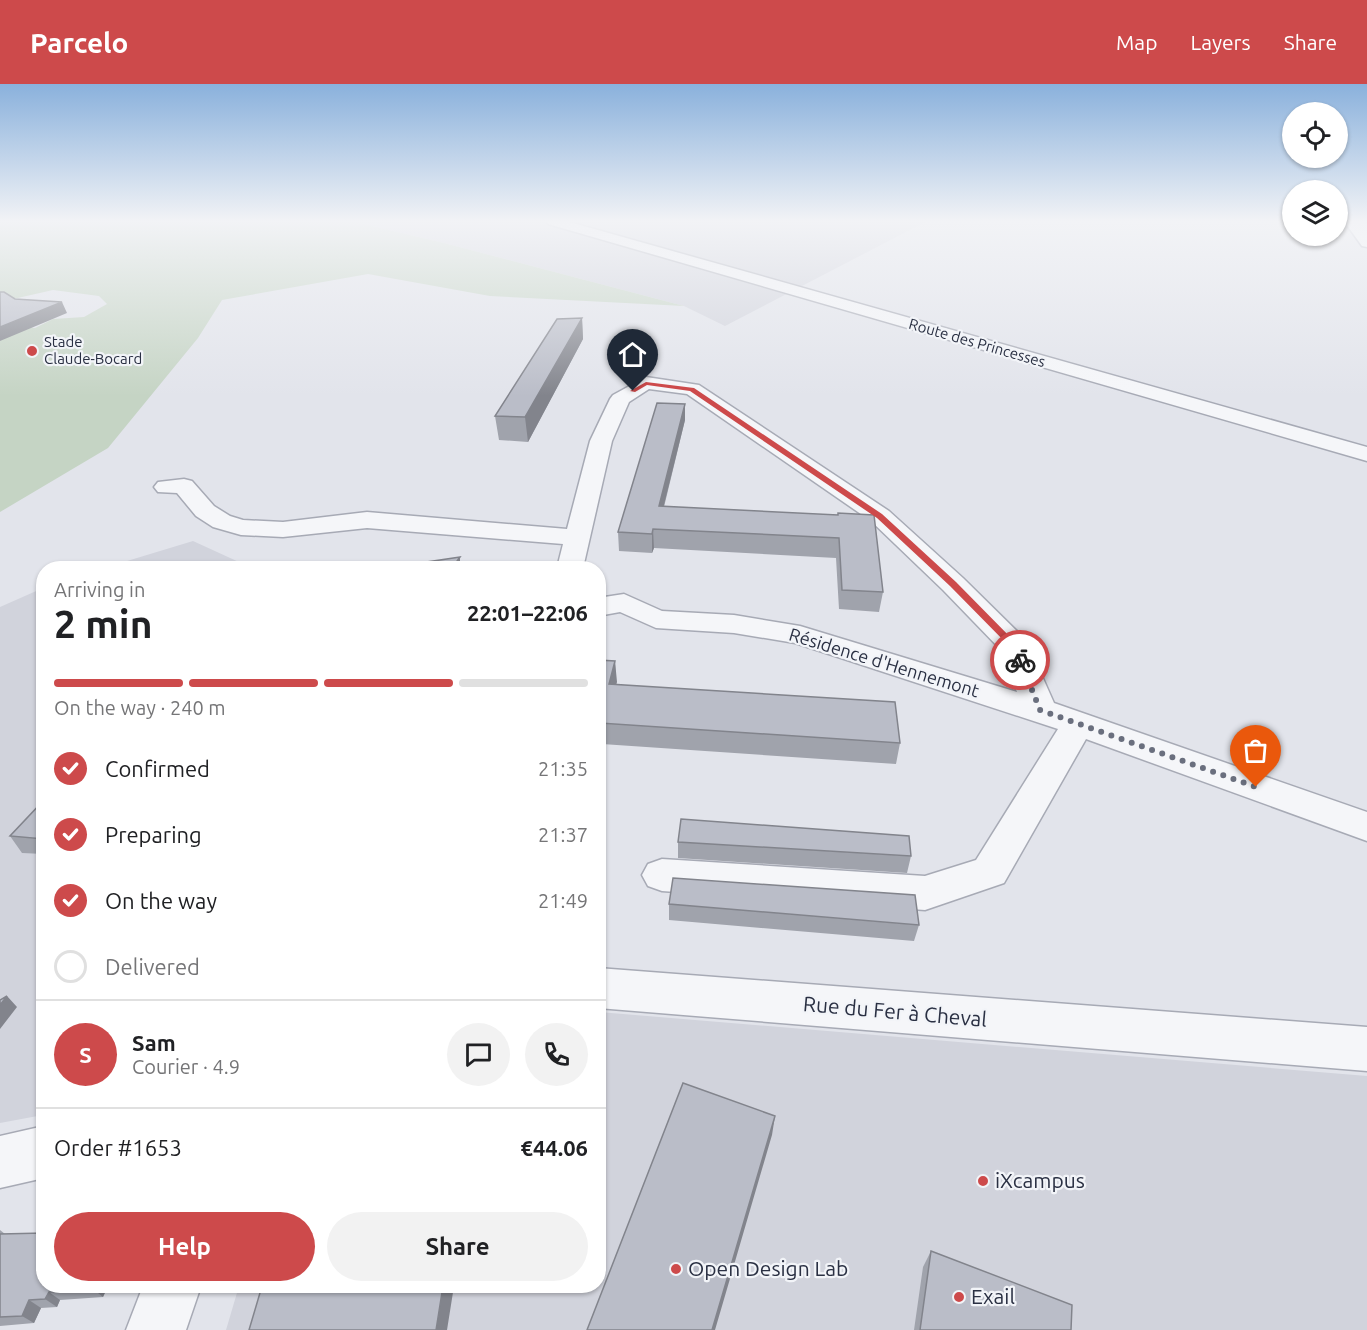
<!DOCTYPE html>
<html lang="en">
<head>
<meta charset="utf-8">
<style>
  :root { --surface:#fff; --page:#f2f2f2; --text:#202124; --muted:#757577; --line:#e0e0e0; --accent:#cd4a4b }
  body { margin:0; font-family:Ubuntu,sans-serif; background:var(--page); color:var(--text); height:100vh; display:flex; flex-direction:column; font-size:22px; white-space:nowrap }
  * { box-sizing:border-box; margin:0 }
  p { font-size:20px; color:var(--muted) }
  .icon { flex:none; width:33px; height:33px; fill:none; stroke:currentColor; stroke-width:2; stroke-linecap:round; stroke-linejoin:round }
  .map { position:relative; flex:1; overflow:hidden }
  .side { position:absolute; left:36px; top:477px; width:570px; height:732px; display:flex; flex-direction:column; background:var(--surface); border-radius:24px; box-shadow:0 2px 4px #0004 }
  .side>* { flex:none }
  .fabs { position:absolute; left:1282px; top:18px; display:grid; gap:12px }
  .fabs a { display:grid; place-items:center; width:66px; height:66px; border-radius:50%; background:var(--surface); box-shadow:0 2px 4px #0004; font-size:30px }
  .pin { position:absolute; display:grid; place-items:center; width:51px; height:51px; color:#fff; margin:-62px -26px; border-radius:50% 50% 50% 0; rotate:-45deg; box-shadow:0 0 6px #0007 }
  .pin .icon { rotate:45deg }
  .courier { position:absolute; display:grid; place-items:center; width:60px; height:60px; margin:-30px; border:4px solid #cd4a4b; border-radius:50%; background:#fff; color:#222; box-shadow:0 2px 8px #0007 }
  .overview em { font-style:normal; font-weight:700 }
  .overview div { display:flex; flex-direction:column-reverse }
  .overview { display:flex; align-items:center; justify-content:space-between; height:102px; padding:0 18px }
  h1 { font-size:39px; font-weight:700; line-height:45px }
  .bar { display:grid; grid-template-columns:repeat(4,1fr); gap:9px 6px; align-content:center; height:72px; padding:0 18px }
  .bar i { height:8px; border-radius:4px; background:var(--line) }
  .bar .selected { background:var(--accent) }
  .bar p { grid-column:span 4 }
  .line { display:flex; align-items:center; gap:15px; padding:0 18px; border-top:2px solid var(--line) }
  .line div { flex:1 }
  .round { display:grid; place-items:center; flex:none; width:63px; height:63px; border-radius:32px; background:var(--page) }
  ol { padding:0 18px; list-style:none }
  li { display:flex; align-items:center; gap:18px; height:66px }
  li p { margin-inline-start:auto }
  li .icon { padding:6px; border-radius:50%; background:var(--accent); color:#fff; stroke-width:4 }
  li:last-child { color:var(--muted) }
  li i { width:33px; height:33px; border:3px solid var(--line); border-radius:50% }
  .cta { display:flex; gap:12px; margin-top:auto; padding:12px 18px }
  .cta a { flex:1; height:69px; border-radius:36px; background:var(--accent); color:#fff; font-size:24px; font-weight:700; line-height:69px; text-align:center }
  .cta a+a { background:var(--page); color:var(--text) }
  header { display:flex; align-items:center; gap:36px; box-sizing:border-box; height:84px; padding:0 30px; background:var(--accent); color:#fff }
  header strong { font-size:28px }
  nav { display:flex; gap:33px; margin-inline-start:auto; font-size:21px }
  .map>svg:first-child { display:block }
  .built { fill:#d1d3dc }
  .green { fill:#c5d4c4 }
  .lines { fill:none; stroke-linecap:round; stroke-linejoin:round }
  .minor-casing { stroke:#a7aab5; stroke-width:3 }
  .major-casing { stroke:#a2a7b6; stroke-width:3 }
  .highway-casing { stroke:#8a90a1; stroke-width:3 }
  .minor { fill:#f5f6f9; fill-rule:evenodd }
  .major { fill:#fff; fill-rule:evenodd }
  .highway { fill:#fff; fill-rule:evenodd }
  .wall { fill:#a0a3ac }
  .shaded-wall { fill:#82848c }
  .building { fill:#babdc8; stroke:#82848c; stroke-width:1.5 }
  .route { fill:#cd4a4b }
  .done { stroke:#6a6f7e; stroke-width:6; stroke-dasharray:0 10.8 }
  .poi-dot { fill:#cd4a4b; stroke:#f2f4f8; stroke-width:2 }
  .labels { text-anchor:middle; stroke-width:4.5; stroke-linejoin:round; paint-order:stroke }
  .far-poi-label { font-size:15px; fill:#2a3043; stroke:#f2f4f8; text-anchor:start }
  .far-street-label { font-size:15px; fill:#2a3043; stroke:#f2f4f8 }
  .street-label { font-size:18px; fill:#2a3043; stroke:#f2f4f8 }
  .near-street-label { font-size:21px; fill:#2a3043; stroke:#f2f4f8 }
  .near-poi-label { font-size:21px; fill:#2a3043; stroke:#f2f4f8; text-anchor:start }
</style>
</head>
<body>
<header>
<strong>Parcelo</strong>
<nav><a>Map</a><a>Layers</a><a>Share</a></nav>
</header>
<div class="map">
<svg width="1367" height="1246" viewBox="0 0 1367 1246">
  <rect width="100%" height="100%" fill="#e2e4eb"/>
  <path class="built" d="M351,137H927L725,242L684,222L444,159Z
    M193,457L252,484H104Z
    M43,504V1031L0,1039V523Z
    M599,928L1367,992V1246H226L239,1202H598Z"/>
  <path class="green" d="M0,137H351L444,159L684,222L490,212L368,190L222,216L198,254L108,364L0,428V240L35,244L53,235L84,233L107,220L99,212L53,206L0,218Z"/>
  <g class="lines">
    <defs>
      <path id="minor" d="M546,137H566L1367,363V377L548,140Z
        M646,293L699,301L889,427L963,494L1026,556L1054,619L1367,728V757L1086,655L1004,799L925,826L662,807L648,802L642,791L648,780L662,775L925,792L976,776L1058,645L795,559L734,549L656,544L620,528L598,532V514L624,510L662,527L734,531L800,542L1017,608L1001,566L943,506L871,437L687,310L649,305L629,318L612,357L583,484H557L563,460L367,444L283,453L241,451L213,443L196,432L177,409L158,408L154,403L158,398L184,395L192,397L214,422L230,432L243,436L283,438L367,428L567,445L590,357L610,315L613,311Z
        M598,884L1367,943V987L598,924Z
        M44,1042V1094L0,1104V1052Z
        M143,1202H201L186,1246H126Z"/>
      <path id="major" d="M1344,137H1356L1367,150V163L1362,162Z"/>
      <path id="highway" d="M1352,137H1364L1367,140V153L1362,152Z"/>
    </defs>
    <use href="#minor" class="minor-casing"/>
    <use href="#major" class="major-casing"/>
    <use href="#highway" class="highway-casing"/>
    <use href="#minor" class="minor"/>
    <use href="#major" class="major"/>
    <use href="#highway" class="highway"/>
  </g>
  <path class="wall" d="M582,234L583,255L528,358L499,356L495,332Z
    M685,320V336L664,423L838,431L883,508L879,528L839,525L836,474L654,464L652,469L619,467L618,448Z
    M598,576L615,577L616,600L900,659L896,680L602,660L598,672Z
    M44,716V770L22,769L10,752Z
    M678,758L911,772L907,789L678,774Z
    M669,820L919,841L914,857L669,836Z
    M0,1146L5,1150L44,1202H108L103,1213L60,1216L57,1223L41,1224L34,1239L0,1242Z
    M931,1167L1071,1246H914L923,1183Z"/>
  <path class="shaded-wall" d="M62,218L67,229L0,257V243Z
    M582,234L583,255L528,358L525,333Z
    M685,320V336L659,441V422Z
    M653,445L654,464L652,469V450Z
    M460,473V478L456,484H452Z
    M615,577L617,598L611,620L609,600Z
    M600,639L602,660L598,672V644Z
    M7,912L17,923L0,945V921Z
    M775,1032L772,1051L715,1246H712Z
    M94,1202H108L103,1213L93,1205Z
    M443,1202H454L447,1246H436Z
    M49,1208L60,1216L57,1223L45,1215Z
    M29,1216L41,1224L34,1239L22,1232Z"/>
  <path class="building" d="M0,208H4L15,215L62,218L0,243Z
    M582,234L525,333L495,332L557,235Z
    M657,319L685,320L659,422L838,431V429L874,431L883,508L842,506L839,454L653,445L652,450L618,448Z
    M460,473L452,484H428L427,478Z
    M598,576L615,577L609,600L895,618L900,659L600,639L598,644Z
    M44,716V755L10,752Z
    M681,735L909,752L911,772L678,758Z
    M673,794L915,811L919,841L669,820Z
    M7,912L0,921V916Z
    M683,999L775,1032L712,1246H587Z
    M44,1149V1202H94L93,1205L49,1208L45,1215L29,1216L22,1232L0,1233V1150Z
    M931,1167L1072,1221L1071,1246H920Z
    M262,1202H443L436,1246H249Z"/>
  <linearGradient id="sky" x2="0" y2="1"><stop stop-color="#8ab1dc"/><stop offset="0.44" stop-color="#f2f3f6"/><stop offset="1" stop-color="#f2f3f6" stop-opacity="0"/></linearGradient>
  <rect width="1367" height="312" fill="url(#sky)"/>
  <path class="route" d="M646,298L694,304L882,430L956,498L1018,561L1025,576L1023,578H1017L1011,564L950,502L877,434L690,307L647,301L635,308L630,307Z"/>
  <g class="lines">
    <path class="done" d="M1020,576L1040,626L1256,703"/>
  </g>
  <g class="poi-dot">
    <circle cx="32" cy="267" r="6"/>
    <circle cx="983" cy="1097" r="6"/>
    <circle cx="676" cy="1185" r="6"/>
    <circle cx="959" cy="1213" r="6"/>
  </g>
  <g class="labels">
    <g class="far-poi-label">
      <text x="44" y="263">Stade<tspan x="44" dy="17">Claude-Bocard</tspan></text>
    </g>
    <g class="far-street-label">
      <text transform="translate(977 259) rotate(16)" y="5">Route des Princesses</text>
    </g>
    <g class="street-label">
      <text transform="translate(884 579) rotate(17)" y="6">Résidence d'Hennemont</text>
    </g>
    <g class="near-street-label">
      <text transform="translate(895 928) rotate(5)" y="7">Rue du Fer à Cheval</text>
    </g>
    <g class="near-poi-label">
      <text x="995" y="1104">iXcampus</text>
      <text x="688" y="1192">Open Design Lab</text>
      <text x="971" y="1220">Exail</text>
    </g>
  </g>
</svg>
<div class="fabs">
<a><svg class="icon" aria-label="locate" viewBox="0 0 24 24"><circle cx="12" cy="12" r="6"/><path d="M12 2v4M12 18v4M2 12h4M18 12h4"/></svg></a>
<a><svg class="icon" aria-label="layers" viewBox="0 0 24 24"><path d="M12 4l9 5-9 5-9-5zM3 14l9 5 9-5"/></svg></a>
</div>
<div class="pin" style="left:1256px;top:703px;background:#ea580c"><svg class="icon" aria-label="bag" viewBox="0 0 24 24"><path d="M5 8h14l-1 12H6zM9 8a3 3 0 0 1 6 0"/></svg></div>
<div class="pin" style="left:633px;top:307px;background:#1f2937"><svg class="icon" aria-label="home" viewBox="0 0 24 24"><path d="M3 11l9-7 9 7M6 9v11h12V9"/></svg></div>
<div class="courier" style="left:1020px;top:576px"><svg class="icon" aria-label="bike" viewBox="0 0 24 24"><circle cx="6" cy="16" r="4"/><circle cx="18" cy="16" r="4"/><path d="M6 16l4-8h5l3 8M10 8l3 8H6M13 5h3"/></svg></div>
<section class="side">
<div class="overview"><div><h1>2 min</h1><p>Arriving in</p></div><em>22:01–22:06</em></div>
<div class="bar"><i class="selected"></i><i class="selected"></i><i class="selected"></i><i></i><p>On the way · 240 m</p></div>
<ol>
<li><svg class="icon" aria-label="check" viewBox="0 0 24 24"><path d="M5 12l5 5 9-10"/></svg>Confirmed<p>21:35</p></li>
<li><svg class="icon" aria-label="check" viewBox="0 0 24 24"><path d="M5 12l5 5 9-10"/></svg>Preparing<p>21:37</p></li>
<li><svg class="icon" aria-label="check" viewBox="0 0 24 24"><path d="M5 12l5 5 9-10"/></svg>On the way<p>21:49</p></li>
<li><i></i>Delivered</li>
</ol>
<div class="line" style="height:108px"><b class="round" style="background:var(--accent);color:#fff">S</b><div><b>Sam</b><p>Courier · 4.9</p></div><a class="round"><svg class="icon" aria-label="chat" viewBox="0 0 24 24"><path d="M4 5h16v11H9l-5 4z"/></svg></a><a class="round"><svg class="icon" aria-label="phone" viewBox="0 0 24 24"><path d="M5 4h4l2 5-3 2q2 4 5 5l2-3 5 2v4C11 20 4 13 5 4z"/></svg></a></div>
<div class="line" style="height:78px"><div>Order #1653</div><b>€44.06</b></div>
<div class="cta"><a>Help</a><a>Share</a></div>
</section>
</div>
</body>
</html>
